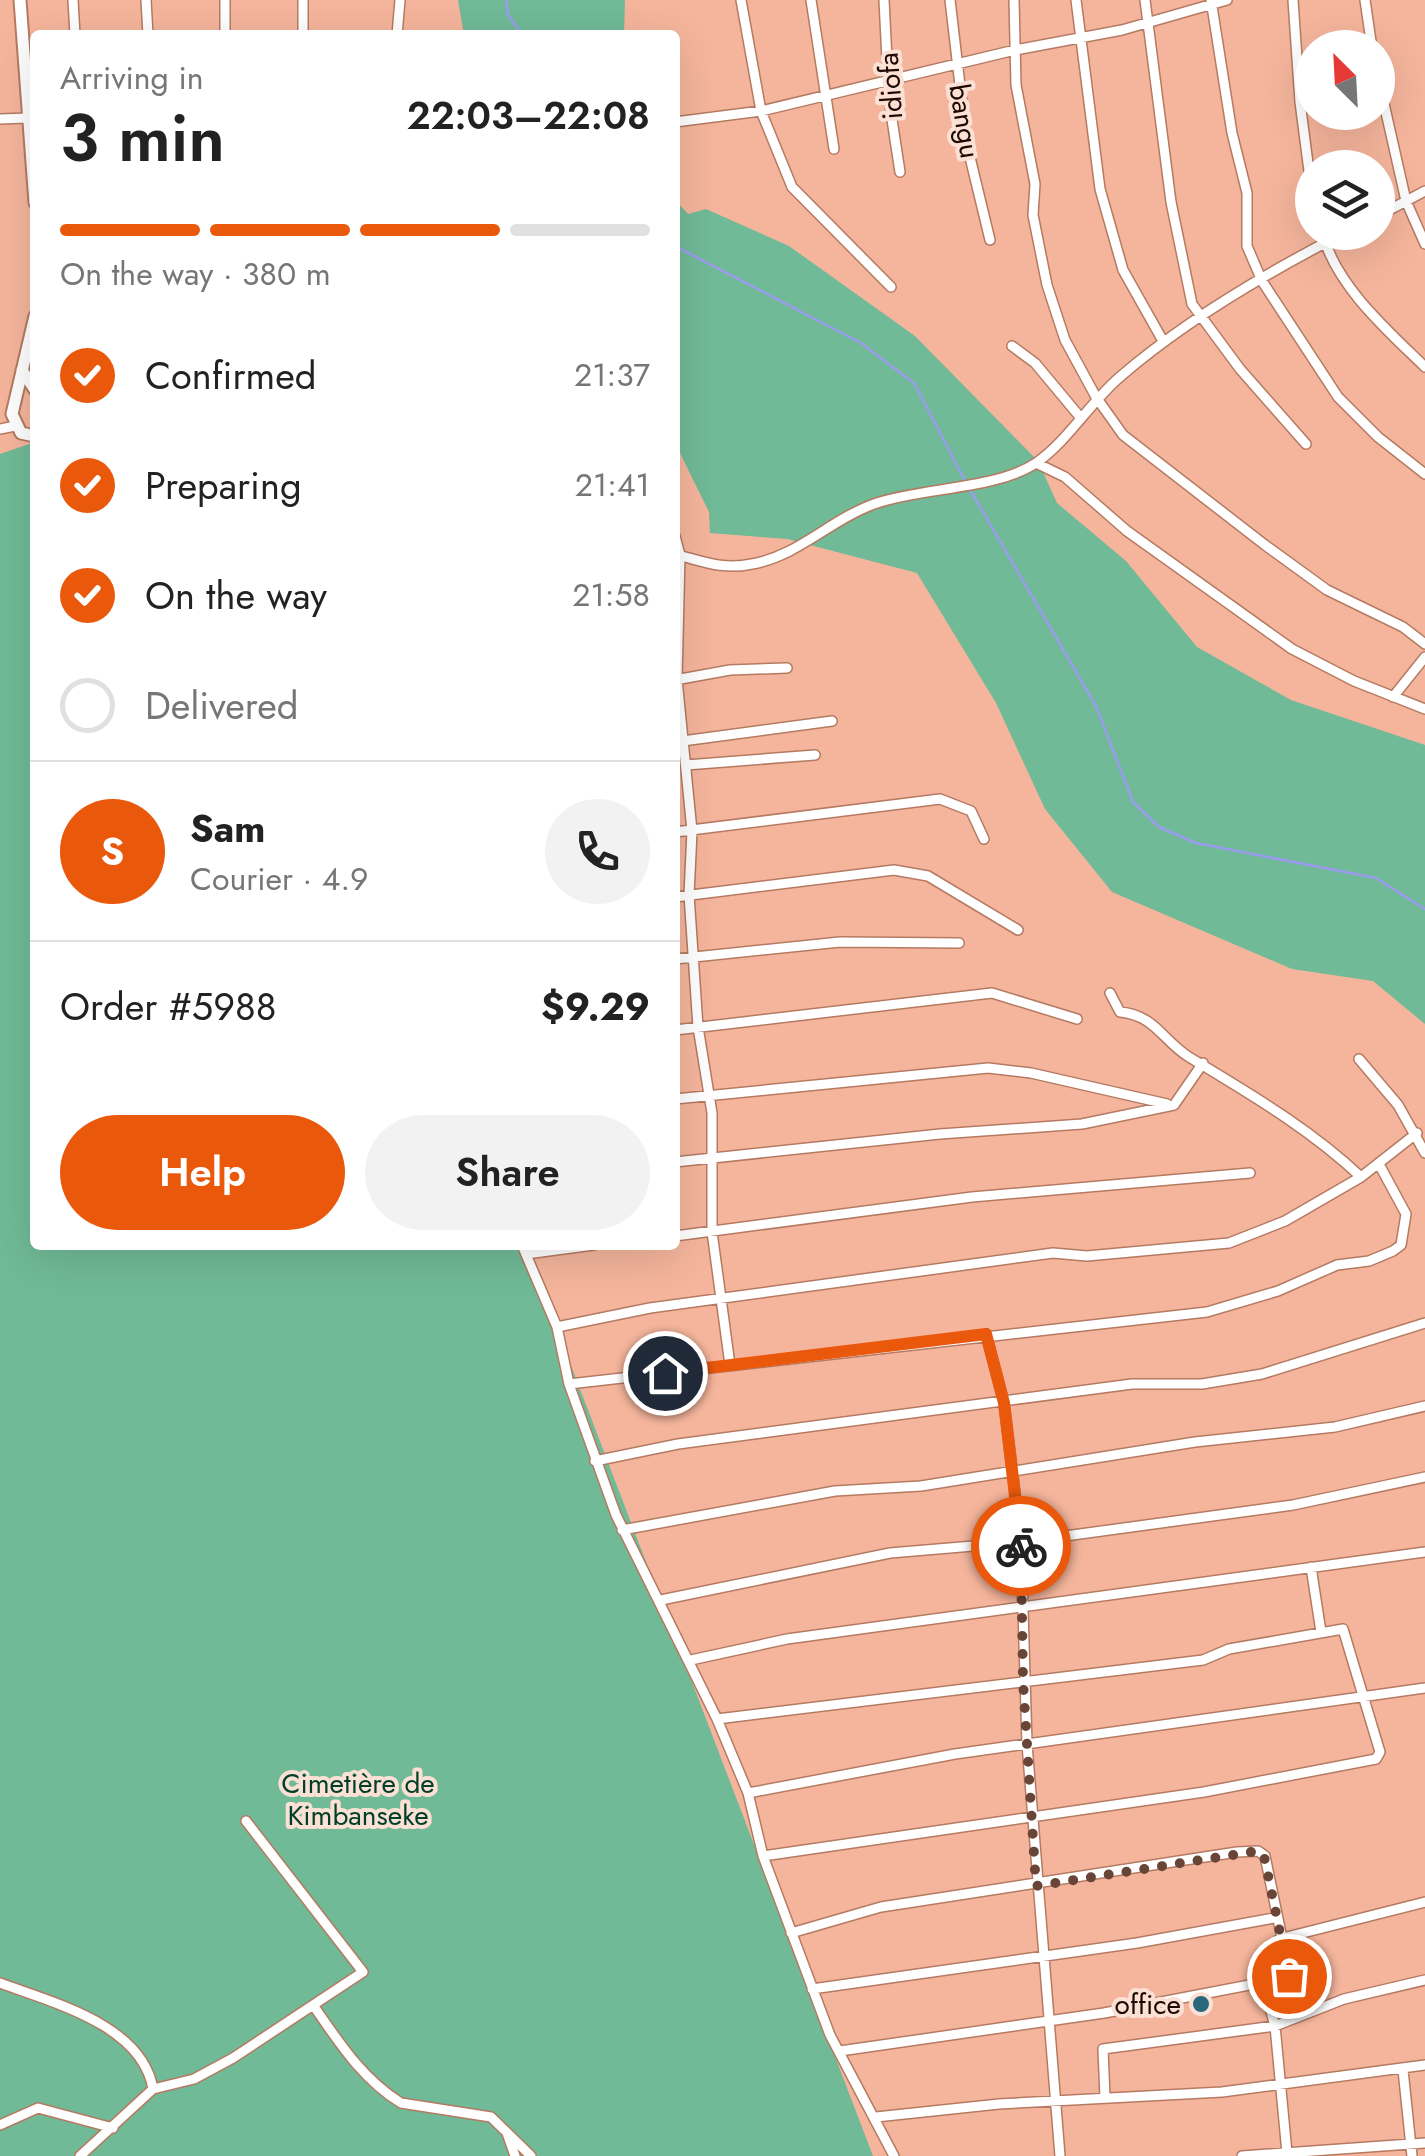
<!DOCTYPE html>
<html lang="en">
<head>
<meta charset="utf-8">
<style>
  :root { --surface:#fff; --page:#f2f2f2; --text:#222; --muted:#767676; --line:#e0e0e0; --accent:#ea580c }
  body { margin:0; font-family:Jost,sans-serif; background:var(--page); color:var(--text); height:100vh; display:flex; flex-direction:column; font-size:38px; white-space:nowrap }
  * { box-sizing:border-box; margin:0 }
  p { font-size:32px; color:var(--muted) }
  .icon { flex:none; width:55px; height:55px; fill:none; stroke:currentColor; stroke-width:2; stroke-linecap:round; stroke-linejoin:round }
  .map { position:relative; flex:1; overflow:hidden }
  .sheet { position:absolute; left:30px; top:30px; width:650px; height:1220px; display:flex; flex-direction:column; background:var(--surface); border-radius:10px; box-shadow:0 10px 40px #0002 }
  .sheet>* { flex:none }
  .needle { width:65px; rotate:336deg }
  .tools { position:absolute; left:1295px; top:30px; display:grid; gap:20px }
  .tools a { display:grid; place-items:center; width:100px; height:100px; border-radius:50%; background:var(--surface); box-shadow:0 10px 40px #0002; font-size:50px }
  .pin { position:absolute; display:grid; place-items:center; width:85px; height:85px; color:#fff; margin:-42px; border:5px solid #fff; border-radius:50%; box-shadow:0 2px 10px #0007 }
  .courier { position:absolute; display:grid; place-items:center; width:100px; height:100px; margin:-50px; border:8px solid #ea580c; border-radius:50%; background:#fff; color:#222; box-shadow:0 2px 12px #0007 }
  .head em { font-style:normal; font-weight:600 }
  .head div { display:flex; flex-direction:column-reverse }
  .head { display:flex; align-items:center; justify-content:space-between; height:170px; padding:0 30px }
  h1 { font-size:65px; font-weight:600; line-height:75px }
  .bar { display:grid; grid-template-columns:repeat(4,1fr); gap:15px 10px; align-content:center; height:120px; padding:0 30px }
  .bar i { height:12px; border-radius:8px; background:var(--line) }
  .bar .selected { background:var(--accent) }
  .bar p { grid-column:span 4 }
  .line { display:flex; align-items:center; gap:25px; padding:0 30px; border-top:2px solid var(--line) }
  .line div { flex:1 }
  .round { display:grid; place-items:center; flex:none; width:105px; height:105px; border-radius:52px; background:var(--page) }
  ol { padding:0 30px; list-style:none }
  li { display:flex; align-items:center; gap:30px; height:110px }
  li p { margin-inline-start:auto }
  li .icon { padding:10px; border-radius:50%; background:var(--accent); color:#fff; stroke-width:4 }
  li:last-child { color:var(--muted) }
  li i { width:55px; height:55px; border:5px solid var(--line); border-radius:50% }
  .primary-button { display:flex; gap:20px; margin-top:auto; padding:20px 30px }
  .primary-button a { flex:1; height:115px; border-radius:60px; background:var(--accent); color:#fff; font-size:40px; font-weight:600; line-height:115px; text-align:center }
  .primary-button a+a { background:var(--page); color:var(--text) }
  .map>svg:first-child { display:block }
  .green { fill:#70ba97 }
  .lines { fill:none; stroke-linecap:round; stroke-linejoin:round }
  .stream { stroke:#9b9cee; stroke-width:2.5 }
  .street-casing { stroke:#b57a62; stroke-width:12 }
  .secondary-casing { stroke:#b57a62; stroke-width:15 }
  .street { stroke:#fff; stroke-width:9 }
  .secondary { stroke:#fff; stroke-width:11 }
  .done { stroke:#694538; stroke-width:10; stroke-dasharray:0 18 }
  .route { stroke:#ea580c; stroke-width:12 }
  .poi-dot { fill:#28687d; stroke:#fbe0d5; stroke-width:4 }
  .labels { text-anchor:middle; stroke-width:8; stroke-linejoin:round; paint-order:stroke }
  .street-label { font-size:28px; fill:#1e0802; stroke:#fbe0d5 }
  .park-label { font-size:28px; fill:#003f28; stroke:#fbe0d5 }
  .poi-label { font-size:28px; fill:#1e0802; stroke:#fbe0d5; text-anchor:end }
</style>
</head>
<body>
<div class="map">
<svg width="1425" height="2156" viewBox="0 0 1425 2156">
  <rect width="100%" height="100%" fill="#f5b59c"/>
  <path class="green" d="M458,0H625L624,35H464Z
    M675,200L688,214L706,209L789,246L915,336L1038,461L1057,503L1126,561L1197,647L1291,700L1425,745V1024L1373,981L1292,969L1112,892L1045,809L996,703L917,573L787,539L710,533L709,512L675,443Z
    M35,442V1245H525L873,2156H0V454Z"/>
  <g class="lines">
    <path class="stream" d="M506,0L508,15L522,35
      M675,246L861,343L914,383L965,481
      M969,488L1096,706L1133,802L1159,827L1196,843L1376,878L1425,909"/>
    <defs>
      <path id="street" d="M73,0L75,35
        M146,0L148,35
        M225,0V35
        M741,0L761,111L792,187L891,287
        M811,0L834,149
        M884,0L889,100L900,172
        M950,0L967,145L990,240
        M1014,0L1016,85L1035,184L1033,215L1047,285L1065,340L1096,397L1123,435L1265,545L1327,590L1403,627L1425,644
        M1076,0L1100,189L1123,270L1163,341
        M1145,0L1171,202L1192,304L1240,369L1306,444
        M1211,0L1232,133L1247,193V246L1262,281L1338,397L1378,437L1425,474
        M1293,0L1300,102L1312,194
        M1365,0L1372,48
        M303,35V0
        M397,35L400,0
        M1378,77L1406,201L1425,244
        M0,119L28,118
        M675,122L761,111L1015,50L1122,30L1227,0
        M1378,216L1425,191
        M1322,232C1336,286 1387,330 1425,367
        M1012,346L1035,363L1080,417
        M0,429L15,426
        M1036,463L1065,477L1127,531L1292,649L1354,681L1425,709
        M675,536L680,555L677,679L692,831L689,895L698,1027L712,1113V1232L730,1365
        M678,555C705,562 723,570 752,564C798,556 830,520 874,504C922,487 995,490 1036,463C1068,441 1091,401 1121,376C1187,319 1268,272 1346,232
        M675,680L730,670L787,668
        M1393,697L1425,657
        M675,742L832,721
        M686,765L815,755
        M675,832L940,799L971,811L984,839
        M675,897L894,870L928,876L1018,930
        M675,959L840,942L959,943
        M1110,993L1120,1012C1155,1015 1163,1041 1189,1057C1250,1094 1309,1128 1361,1177
        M675,1030L992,993L1077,1019
        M1359,1059L1398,1105L1425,1153
        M675,1099L988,1068L1031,1073L1167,1104
        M675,1162L940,1134L1082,1124L1174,1105L1203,1063
        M675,1236L972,1197L1250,1173
        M522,1245L557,1327L569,1384L616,1515L717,1719L748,1793L763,1856L830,2035L894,2156
        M526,1254L594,1245
        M557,1327L650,1308L1053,1253L1087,1256L1229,1243L1285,1221L1361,1177L1417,1133
        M986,1334L1004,1403L1021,1542L1027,1744L1060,2156
        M569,1384L1207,1312L1278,1291L1337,1265L1369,1261L1393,1251L1401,1245L1406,1214L1380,1166
        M595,1461L678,1444L1132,1384H1202L1262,1374L1425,1323
        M622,1530L835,1491L921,1486L1195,1442L1335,1427L1425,1406
        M1311,1567L1321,1632
        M661,1600L890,1553L1021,1542L1293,1505L1425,1477
        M691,1660L787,1639L1425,1552
        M717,1719L1203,1660L1229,1649L1343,1629L1380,1752L1376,1759L1204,1792L763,1856
        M748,1793L955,1754L1425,1688
        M791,1933L881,1907L1237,1852L1258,1851L1265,1856L1289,1972L1286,1978L1104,2013L840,2051
        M1279,1939L1425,1902
        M0,1983C54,2003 142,2025 153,2089
        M1263,1983L1275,2026L1287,2153
        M812,1989L1137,1943L1274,1918
        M313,2005C338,2041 362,2079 401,2103L491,2117L531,2156
        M1403,2070L1412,2156
        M1105,2098L1103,2049L1275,2026L1344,1999L1425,1980
        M876,2117L999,2104L1222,2092L1425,2065
        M0,2125L38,2108L113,2128
        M507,2133L515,2156
        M80,2156L153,2089L194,2079L233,2058L363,1972L246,1821
        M1242,2156L1425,2143"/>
      <path id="secondary" d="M20,0L35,203
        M35,316L12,414L21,433L35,436
        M22,370L35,390"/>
    </defs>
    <use href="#street" class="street-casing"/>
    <use href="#secondary" class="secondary-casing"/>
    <use href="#street" class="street"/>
    <use href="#secondary" class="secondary"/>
  </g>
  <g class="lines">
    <path class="done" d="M1021,1546L1023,1681L1036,1886L1258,1851L1264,1856L1289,1976"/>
    <path class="route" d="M665,1373L986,1334L1004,1403L1021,1546"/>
  </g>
  <circle class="poi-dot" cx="1201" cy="2004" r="10"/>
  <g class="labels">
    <g class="street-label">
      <text transform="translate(890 86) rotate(-94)" y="10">idiofa</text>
      <text transform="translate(965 121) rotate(81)" y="10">bangu</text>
    </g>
    <g class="park-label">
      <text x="358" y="1793">Cimetière de<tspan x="358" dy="32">Kimbanseke</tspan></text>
    </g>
    <g class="poi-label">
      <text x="1181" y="2014">office</text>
    </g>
  </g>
</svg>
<div class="tools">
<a><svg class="needle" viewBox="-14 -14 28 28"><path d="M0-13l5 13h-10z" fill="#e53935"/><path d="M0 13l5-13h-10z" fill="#767676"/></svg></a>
<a><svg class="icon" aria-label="layers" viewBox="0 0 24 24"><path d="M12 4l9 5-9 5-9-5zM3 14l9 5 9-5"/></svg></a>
</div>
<div class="pin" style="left:1289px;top:1976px;background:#ea580c"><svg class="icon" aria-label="bag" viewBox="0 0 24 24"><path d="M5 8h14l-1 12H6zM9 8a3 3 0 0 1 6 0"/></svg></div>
<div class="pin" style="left:665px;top:1373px;background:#1f2937"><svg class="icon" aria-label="home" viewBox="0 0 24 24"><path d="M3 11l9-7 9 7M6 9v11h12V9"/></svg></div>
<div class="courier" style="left:1021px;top:1546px"><svg class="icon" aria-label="bike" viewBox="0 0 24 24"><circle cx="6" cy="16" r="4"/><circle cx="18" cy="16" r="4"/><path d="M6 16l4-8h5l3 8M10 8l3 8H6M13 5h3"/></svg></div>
<section class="sheet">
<div class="head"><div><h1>3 min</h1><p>Arriving in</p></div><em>22:03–22:08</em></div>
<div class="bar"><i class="selected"></i><i class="selected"></i><i class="selected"></i><i></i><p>On the way · 380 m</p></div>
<ol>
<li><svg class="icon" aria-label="check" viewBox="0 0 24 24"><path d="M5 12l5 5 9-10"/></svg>Confirmed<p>21:37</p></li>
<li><svg class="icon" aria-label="check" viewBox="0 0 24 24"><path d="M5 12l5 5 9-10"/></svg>Preparing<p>21:41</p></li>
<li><svg class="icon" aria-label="check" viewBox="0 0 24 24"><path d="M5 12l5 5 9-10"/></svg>On the way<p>21:58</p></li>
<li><i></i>Delivered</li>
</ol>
<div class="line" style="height:180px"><b class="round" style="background:var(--accent);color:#fff">S</b><div><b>Sam</b><p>Courier · 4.9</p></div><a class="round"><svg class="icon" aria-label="phone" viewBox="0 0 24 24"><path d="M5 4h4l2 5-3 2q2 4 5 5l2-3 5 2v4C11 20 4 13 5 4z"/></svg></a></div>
<div class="line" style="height:130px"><div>Order #5988</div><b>$9.29</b></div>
<div class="primary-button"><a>Help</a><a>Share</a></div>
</section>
</div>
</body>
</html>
